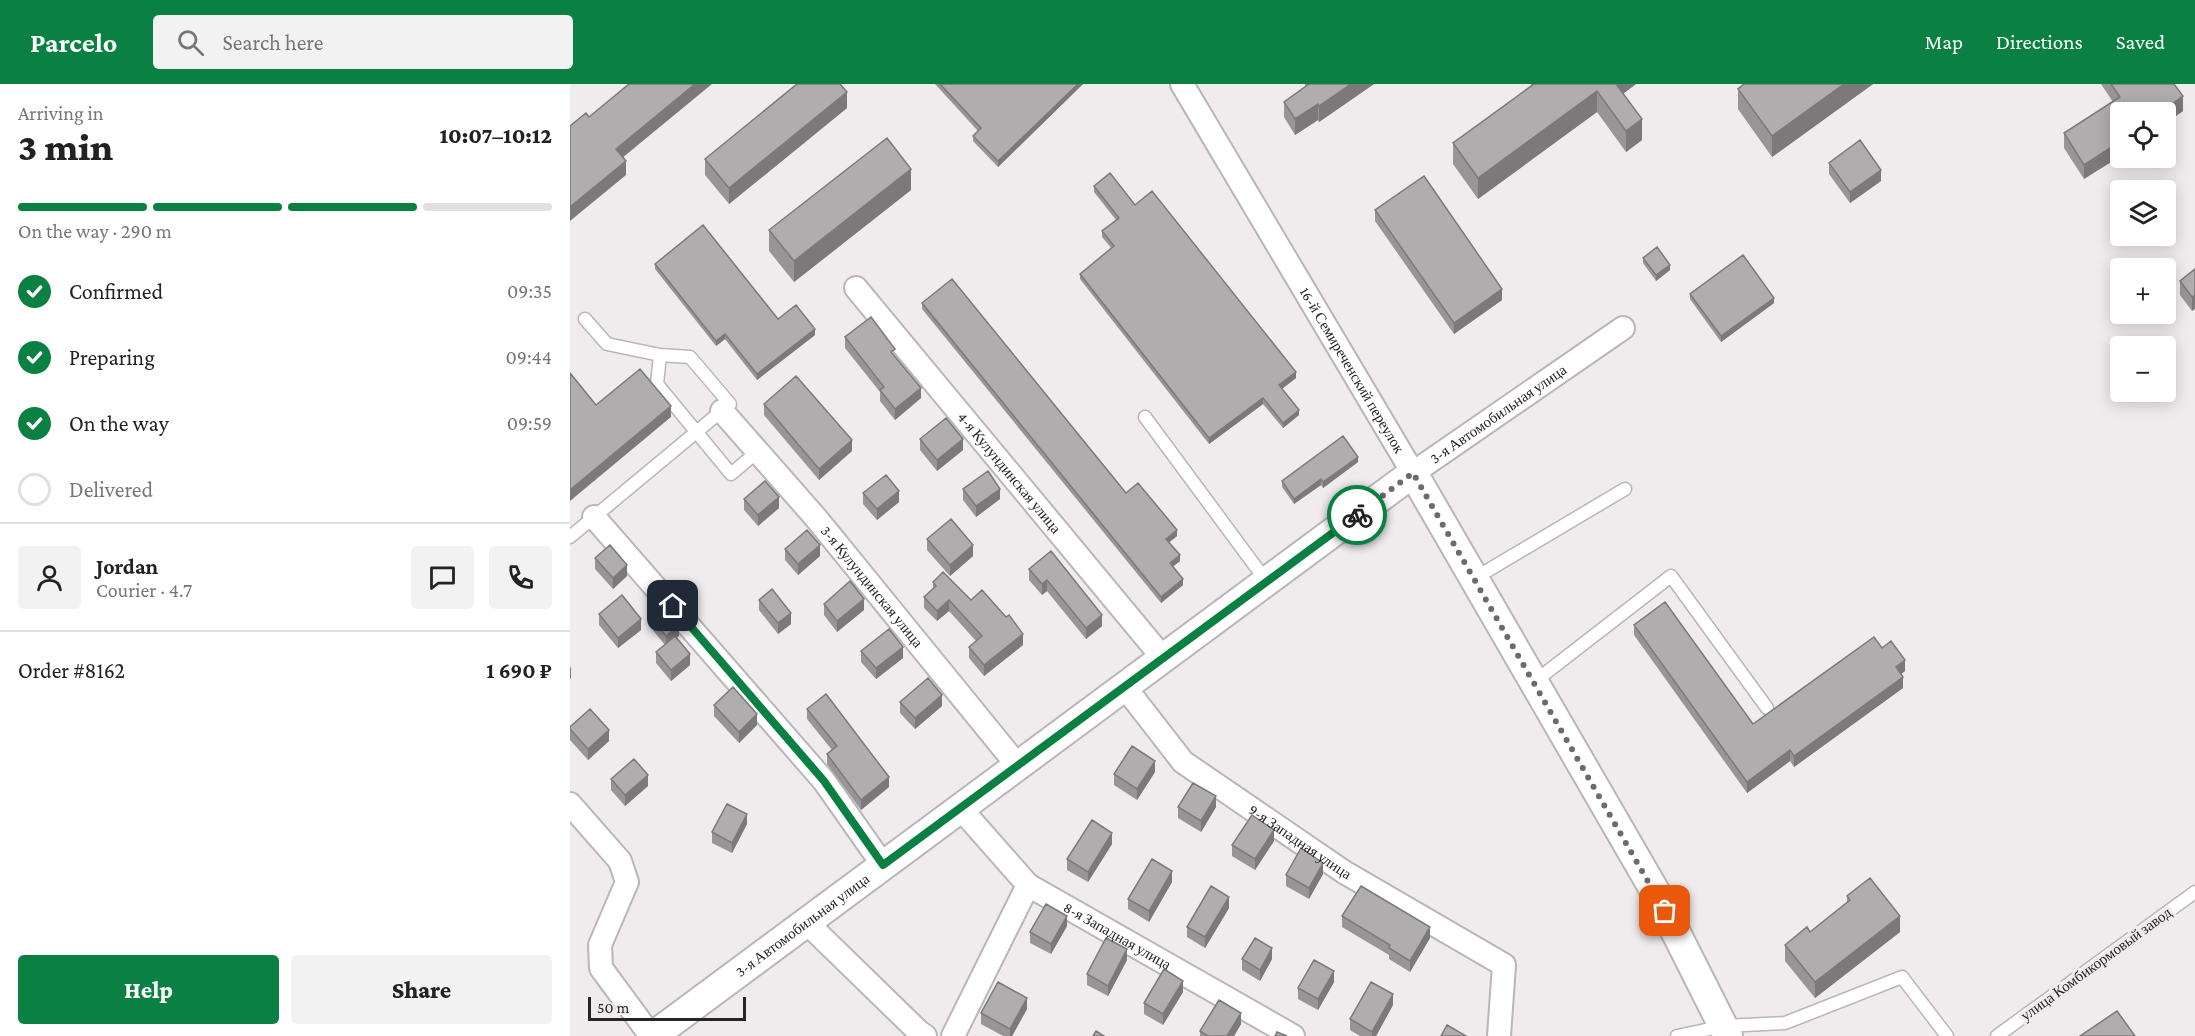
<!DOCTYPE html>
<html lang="en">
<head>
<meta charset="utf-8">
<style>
  :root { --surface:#fff; --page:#f2f2f2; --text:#222; --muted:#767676; --line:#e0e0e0; --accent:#0b8043 }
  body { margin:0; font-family:"Crimson Pro",serif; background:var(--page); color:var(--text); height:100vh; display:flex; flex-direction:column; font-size:22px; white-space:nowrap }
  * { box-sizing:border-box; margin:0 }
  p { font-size:20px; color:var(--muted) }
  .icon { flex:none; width:33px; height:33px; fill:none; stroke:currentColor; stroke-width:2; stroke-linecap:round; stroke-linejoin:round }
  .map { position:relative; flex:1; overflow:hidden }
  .details { display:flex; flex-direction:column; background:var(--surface); width:570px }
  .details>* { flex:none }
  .fabs { position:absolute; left:1540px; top:18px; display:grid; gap:12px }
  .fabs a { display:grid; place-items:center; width:66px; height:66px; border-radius:6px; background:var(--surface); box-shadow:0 3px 15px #0003; font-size:30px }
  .scale { position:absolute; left:18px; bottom:15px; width:158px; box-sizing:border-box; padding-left:6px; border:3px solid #262425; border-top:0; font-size:16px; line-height:21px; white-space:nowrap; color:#262425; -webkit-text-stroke:4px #f0eced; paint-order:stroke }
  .pin { position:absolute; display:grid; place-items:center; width:51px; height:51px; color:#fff; margin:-26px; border-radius:12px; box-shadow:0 3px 9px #0006 }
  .courier { position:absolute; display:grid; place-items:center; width:60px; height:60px; margin:-30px; border:4px solid #0b8043; border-radius:50%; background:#fff; color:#222; box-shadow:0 2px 8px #0007 }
  .headline em { font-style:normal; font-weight:800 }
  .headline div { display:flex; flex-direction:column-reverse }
  .headline { display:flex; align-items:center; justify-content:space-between; height:102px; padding:0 18px }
  h1 { font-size:39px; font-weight:800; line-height:45px }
  .bar { display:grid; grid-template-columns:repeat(4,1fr); gap:9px 6px; align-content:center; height:72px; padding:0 18px }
  .bar i { height:8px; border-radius:4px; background:var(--line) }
  .bar .on { background:var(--accent) }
  .bar p { grid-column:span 4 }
  .line { display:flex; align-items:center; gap:15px; padding:0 18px; border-top:2px solid var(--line) }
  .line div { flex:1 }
  .round { display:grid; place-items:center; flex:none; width:63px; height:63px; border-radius:6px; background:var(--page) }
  ol { padding:0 18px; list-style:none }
  li { display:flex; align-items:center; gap:18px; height:66px }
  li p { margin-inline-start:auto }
  li .icon { padding:6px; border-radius:50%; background:var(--accent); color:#fff; stroke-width:4 }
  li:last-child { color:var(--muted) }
  li i { width:33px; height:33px; border:3px solid var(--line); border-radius:50% }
  .button { display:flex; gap:12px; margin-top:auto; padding:12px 18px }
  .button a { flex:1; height:69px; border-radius:6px; background:var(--accent); color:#fff; font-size:24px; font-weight:800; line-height:69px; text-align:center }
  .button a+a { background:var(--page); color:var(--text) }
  header { display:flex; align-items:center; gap:36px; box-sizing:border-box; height:84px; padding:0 30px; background:var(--accent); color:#fff }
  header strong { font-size:28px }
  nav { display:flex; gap:33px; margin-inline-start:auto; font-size:21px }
  .search { width:420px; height:54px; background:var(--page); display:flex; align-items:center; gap:15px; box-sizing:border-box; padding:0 21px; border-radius:6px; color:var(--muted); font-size:22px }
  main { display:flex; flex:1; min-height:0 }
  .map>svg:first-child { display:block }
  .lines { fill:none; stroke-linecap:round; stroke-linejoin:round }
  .service-casing { stroke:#bab6b8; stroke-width:15 }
  .minor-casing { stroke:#bab6b8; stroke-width:26 }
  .tertiary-casing { stroke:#bab6b8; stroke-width:32 }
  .service { stroke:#fff; stroke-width:12 }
  .minor { stroke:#fff; stroke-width:22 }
  .tertiary { stroke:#fff; stroke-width:28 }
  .wall { fill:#979596 }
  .shaded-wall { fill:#7b797a }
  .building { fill:#b0adae; stroke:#7b797a; stroke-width:1.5 }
  .done { stroke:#6d6a6b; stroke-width:6; stroke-dasharray:0 10.8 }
  .route { stroke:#0b8043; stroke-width:8 }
  .labels { text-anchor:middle; stroke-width:6; stroke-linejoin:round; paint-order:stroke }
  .street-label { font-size:15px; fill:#262425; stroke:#f0eced }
</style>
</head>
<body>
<header>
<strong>Parcelo</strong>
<div class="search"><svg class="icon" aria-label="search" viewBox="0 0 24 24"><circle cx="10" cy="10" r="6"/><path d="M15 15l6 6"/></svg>Search here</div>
<nav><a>Map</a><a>Directions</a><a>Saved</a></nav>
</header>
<main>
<section class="details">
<div class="headline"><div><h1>3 min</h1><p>Arriving in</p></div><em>10:07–10:12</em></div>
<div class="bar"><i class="on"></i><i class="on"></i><i class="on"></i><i></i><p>On the way · 290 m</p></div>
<ol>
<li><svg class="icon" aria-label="check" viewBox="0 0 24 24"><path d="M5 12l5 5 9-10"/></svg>Confirmed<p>09:35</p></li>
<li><svg class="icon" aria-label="check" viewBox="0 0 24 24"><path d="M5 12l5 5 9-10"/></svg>Preparing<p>09:44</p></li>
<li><svg class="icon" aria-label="check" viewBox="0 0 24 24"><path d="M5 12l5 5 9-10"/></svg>On the way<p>09:59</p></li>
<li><i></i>Delivered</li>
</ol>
<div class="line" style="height:108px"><a class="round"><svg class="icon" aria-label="person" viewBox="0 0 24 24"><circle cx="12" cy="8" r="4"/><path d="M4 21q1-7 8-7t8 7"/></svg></a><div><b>Jordan</b><p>Courier · 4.7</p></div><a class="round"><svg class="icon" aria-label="chat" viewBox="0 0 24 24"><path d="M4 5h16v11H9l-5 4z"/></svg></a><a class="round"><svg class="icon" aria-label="phone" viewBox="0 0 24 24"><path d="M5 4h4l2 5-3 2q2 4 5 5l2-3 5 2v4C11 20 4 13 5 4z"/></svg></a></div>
<div class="line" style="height:78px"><div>Order #8162</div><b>1 690 ₽</b></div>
<div class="button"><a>Help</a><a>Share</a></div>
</section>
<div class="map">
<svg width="1625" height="952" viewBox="0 0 1625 952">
  <rect width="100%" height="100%" fill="#f0eced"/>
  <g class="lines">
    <defs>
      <path id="service" d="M90,271L87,300L161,390L187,368
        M575,333L697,498
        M0,453L160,320L120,273L90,271L37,260L15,235
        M905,494L1055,405
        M964,598L1101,492L1197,624
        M1107,952L1154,942L1215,939L1332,893L1377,952
        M1427,952L1625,808"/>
      <g id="minor">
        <path id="s1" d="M612,0L843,389L1053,244"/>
        <path id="s2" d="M286,204L593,574"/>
        <path id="s3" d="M152,327L246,434L448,682"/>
        <path d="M24,433L254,697L313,781"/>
        <path id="s4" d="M554,602L613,678L774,788L934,881L929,952"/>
        <path d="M0,720L50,777L57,798L30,861L31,884L81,952"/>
        <path id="s5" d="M391,725L458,801L723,952"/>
        <path d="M236,838L349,948L355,952"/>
        <path d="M383,952L458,801"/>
      </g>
      <g id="tertiary">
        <path id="s6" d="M83,952L843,389L1086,809L1158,952"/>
      </g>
    </defs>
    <use href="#service" class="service-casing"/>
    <use href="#minor" class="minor-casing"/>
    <use href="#tertiary" class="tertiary-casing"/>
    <use href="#service" class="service"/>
    <use href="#minor" class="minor"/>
    <use href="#tertiary" class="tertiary"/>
  </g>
  <path class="wall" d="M365,0H513L428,83L403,57V52L408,47Z
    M735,0H804L749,38L748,36L725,51L714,33V18L735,3Z
    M961,0H1066L1053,10L1072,56L1056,68L1027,28L908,115L883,80V59L961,2Z
    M1174,0H1303L1202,73L1168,25V5Z
    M1531,0H1604L1613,27L1514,95L1494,64V49L1543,18Z
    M277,24L159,120L135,91V75Z
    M1259,79L1311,97L1280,119L1259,90Z
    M524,102L565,121L726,294L712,305L729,331L713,344L693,320L639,360L510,195V190L542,165L532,153V147L546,136L524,108Z
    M341,106L224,198L199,167V146Z
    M805,126L932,216L884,250L805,137Z
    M1073,174L1100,186L1086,197L1073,179Z
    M85,180L208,235L245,251L187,296L155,255L146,262L85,185Z
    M1625,185L1622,227L1610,211V197Z
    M1120,210L1204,219L1151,258L1120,215Z
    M352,219L556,409L607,452L599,458L610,477L602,483L613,501L591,519L352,225Z
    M275,253L325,272L351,314L325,336L310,317V308L275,264Z
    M194,320L282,367L249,396L194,331Z
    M350,355L393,366L367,387L350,366Z
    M788,378L753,404L751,401L724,420L712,403V397Z
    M393,405L430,415L406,433L393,416Z
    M293,409L329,418L307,436L293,420Z
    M174,415L209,424L188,442L174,426Z
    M357,455L403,472L380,492L357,466Z
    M215,465L250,472L228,491L215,476Z
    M481,467L532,542L516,555L477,507L472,511L459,496V485Z
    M25,474L57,492L43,505L25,485Z
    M363,498L401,516L453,561L414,592L399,574V563L406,557L379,527L367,537L354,524V513L363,505Z
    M189,516L221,540L208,550L189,526Z
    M254,520L294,526L267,548L254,531Z
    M29,530L71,546L48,564L29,541Z
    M81,533L109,552L106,554L120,581L101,597L86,579V568L95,561L81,544Z
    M1064,541L1183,640L1312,564L1335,587L1331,590L1333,604L1224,683L1220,677L1177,709L1064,551Z
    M291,567L333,574L306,595L291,578Z
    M330,618L372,622L345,645L330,629Z
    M144,621L187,641L169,659L144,632Z
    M237,625L319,703L291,726L257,680V670L262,666L237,635Z
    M0,643L39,657L18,676L0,656Z
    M585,688L567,716L544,701V690Z
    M41,695L78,702L55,722L41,706Z
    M608,723H646L631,748L608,734Z
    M177,740L162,769L142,759V748Z
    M704,757L685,786L662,772V761Z
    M542,760L518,798L497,786V775Z
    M753,790L739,815L716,802V791Z
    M602,798L579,838L558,825V815Z
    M1277,812L1330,848L1245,914L1215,877V861L1240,848L1277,819Z
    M659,824L635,864L617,853V843Z
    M772,832L860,854L840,888L819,875V871L772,843Z
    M497,842L481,870L460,859V848Z
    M672,875H702L690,897L672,886Z
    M557,876L538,912L517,901V890Z
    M764,898L748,926L728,915V904Z
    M613,908L593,941L574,930V919Z
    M823,921L806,952H790L780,946V935Z
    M457,925L442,952H433L411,940V929Z
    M671,940L664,952H630V947Z"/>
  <path class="shaded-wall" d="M125,0H142L46,79V65Z
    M508,0H513L428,83V77Z
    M781,0H804L749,38V22Z
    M1043,0H1066L1043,17Z
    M1274,0H1303L1202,73V52Z
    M1027,7V28L908,115V94Z
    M277,8V24L159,120V104Z
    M1613,12V27L1596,39V28H1591Z
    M748,20V36L725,51V35Z
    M1072,35V56L1056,68V47Z
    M1551,57V72L1514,95V81Z
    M56,77V91L0,137V123Z
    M341,85V106L224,198V177Z
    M1311,86V97L1280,119V108Z
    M1100,181V186L1086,197V191Z
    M932,205V216L884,250V239Z
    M1625,211V225L1622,227V213Z
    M1204,214V219L1151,258V252Z
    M245,245V251L187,296V290Z
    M155,250V255L146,262V257Z
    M726,288V294L709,307V301Z
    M351,304V314L325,336V325Z
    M693,314V320L639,360V354Z
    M101,322V333L0,417V406Z
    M729,326V331L713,344V339Z
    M393,355V366L367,387V376Z
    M282,356V367L249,396V385Z
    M788,373V378L753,404V398Z
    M751,395V401L724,420V415Z
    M430,405V415L406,433V422Z
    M329,407V418L307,436V425Z
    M209,413V424L188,442V431Z
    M607,446V452L596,461V455Z
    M250,461V472L228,491V480Z
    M403,461V472L380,492V481Z
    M610,471V477L600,485V479Z
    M57,481V492L43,505V494Z
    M613,495V501L591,519V513Z
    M477,496V507L472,511V500Z
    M294,515V526L267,548V537Z
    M379,516V527L367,537V527Z
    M221,529V540L208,550V539Z
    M532,531V542L516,555V544Z
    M71,535V546L48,564V554Z
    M109,541V552L96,563V552Z
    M453,550V561L414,592V581Z
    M333,563V574L306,595V584Z
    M120,570V581L101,597V586Z
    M1335,576V587L1326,594V583Z
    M1,583V594L0,595V584Z
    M1333,593V604L1224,683V672Z
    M372,611V622L345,645V634Z
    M187,630V641L169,659V648Z
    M39,646V657L18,676V665Z
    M1220,666V677L1177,709V698Z
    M585,677V688L567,716V705Z
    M78,691V702L55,722V711Z
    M319,693V703L291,726V716Z
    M646,712V723L631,748V737Z
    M177,730V740L162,769V759Z
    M704,746V757L685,786V775Z
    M542,749V760L518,798V788Z
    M753,779V790L739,815V804Z
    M602,787V798L579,838V827Z
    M659,813V824L635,864V853Z
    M497,832V842L481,870V860Z
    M1330,832V848L1245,914V898Z
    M860,843V854L840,888V877Z
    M702,864V875L690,897V886Z
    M557,865V876L538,912V902Z
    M764,887V898L748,926V915Z
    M613,897V908L593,941V930Z
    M823,910V921L806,952H802V948Z
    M457,914V925L442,952H440V945Z
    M671,929V940L664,952H657Z"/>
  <path class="building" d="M59,0H125L46,65L56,77L0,123V42L16,29L19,33Z
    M227,0H270L277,8L159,104L135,75Z
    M370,0H508L428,77L403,52L411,44Z
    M739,0H781L749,22L748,20L725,35L714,18Z
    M964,0H1046L1072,35L1056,47L1027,7L908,94L883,59Z
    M1174,0H1274L1202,52L1168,5Z
    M1541,0H1604L1613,12L1591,28H1551V57L1514,81L1494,49L1550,13Z
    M317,54L341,85L224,177L199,146Z
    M1290,56L1311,86L1280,108L1259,79Z
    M540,89L565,121L582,107L726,288L709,301L729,326L713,339L693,314L639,354L510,190L544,162L532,147L549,134L524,102Z
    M854,92L932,205L884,239L805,126Z
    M133,141L208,235L226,221L245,245L187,290L155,250L146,257L85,180Z
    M1087,163L1100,181L1086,191L1073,174Z
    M1173,171L1204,214L1151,252L1120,210Z
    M1625,185V211L1622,213L1610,197Z
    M382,195L556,409L568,399L607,446L596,455L610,471L600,479L613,495L591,513L352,219Z
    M301,233L325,265L321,268L351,304L325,325L310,306L314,303L275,253Z
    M70,285L101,322L0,406V289L26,321Z
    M226,292L282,356L249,385L194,320Z
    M376,334L393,355L367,376L350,355Z
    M773,352L788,373L753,398L751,395L724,415L712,397Z
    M418,387L430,405L406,422L393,405Z
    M316,391L329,407L307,425L293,409Z
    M195,397L209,413L188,431L174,415Z
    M381,435L403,461L380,481L357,455Z
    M237,446L250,461L228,480L215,465Z
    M40,461L57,481L43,494L25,474Z
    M481,467L532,531L516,544L477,496L472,500L459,485Z
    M373,488L401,516L412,506L436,533L439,531L453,550L414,581L399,563L412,552L379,516L367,527L354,513L366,502L363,498Z
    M280,497L294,515L267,537L254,520Z
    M202,505L221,529L208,539L189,516Z
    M52,511L71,535L48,554L29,530Z
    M1095,518L1183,640L1304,553L1312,564L1321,557L1335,576L1326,583L1333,593L1224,672L1220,666L1177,698L1064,541Z
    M93,522L109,541L96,552L81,533Z
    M319,545L333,563L306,584L291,567Z
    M105,552L120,570L101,586L86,568Z
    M358,594L372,611L345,634L330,618Z
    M163,603L187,630L169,648L144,621Z
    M256,610L319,693L291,716L257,670L267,662L237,625Z
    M20,625L39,646L18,665L0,645V643Z
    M562,662L585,677L567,705L544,690Z
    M64,675L78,691L55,711L41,695Z
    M623,699L646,712L631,737L608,723Z
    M157,720L177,730L162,759L142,748Z
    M682,731L704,746L685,775L662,761Z
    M522,736L542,749L518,788L497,775Z
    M731,764L753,779L739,804L716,791Z
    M582,775L602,787L579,827L558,815Z
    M1300,794L1330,832L1245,898L1215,861L1237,843L1240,848L1280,816L1277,812Z
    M641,802L659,813L635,853L617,843Z
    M791,802L860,843L840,877L819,864L820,861L772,832Z
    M476,820L497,832L481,860L460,848Z
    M536,854L557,865L538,902L517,890Z
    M685,854L702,864L690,886L672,875Z
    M744,876L764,887L748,915L728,904Z
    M594,885L613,897L593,930L574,919Z
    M428,898L457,914L440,945L411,929Z
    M801,898L823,910L802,948L780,935Z
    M649,916L671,929L657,952H638L630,947Z
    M1547,927L1565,952H1510Z
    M877,941L896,952H871Z
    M526,947L534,952H523Z
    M707,948L717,952H705Z"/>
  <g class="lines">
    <path class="done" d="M787,431L843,389L1095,827"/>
    <path class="route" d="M103,522L254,697L313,781L787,431"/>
  </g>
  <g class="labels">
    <g class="street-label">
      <text dy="5" stroke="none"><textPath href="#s1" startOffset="333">16-й Семиреченский переулок</textPath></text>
      <text dy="5" stroke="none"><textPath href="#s1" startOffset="556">3-я Автомобильная улица</textPath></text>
      <text dy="5" stroke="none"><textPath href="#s2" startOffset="240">4-я Кулундинская улица</textPath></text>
      <text dy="5" stroke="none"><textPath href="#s3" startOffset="231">3-я Кулундинская улица</textPath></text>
      <text dy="5" stroke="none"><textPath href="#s4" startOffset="238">9-я Западная улица</textPath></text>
      <text dy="5" stroke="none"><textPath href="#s6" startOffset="186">3-я Автомобильная улица</textPath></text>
      <text dy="5" stroke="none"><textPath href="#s5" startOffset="204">8-я Западная улица</textPath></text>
      <text transform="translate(1526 880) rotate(-36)" y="5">улица Комбикормовый завод</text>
    </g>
  </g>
</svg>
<div class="fabs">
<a><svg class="icon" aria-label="locate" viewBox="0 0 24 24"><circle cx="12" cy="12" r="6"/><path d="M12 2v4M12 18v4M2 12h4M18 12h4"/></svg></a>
<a><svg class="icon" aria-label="layers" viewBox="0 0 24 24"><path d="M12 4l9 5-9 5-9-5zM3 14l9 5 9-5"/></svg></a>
<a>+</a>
<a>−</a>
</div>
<div class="scale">50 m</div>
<div class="pin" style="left:1095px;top:827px;background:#ea580c"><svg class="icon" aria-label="bag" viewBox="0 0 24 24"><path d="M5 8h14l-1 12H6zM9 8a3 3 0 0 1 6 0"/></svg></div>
<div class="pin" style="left:103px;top:522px;background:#1f2937"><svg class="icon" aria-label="home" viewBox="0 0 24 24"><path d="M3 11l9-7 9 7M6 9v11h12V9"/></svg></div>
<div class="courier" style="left:787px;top:431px"><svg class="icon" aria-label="bike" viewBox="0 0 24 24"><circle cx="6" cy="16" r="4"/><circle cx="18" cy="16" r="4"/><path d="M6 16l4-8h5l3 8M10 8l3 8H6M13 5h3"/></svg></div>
</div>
</main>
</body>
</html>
